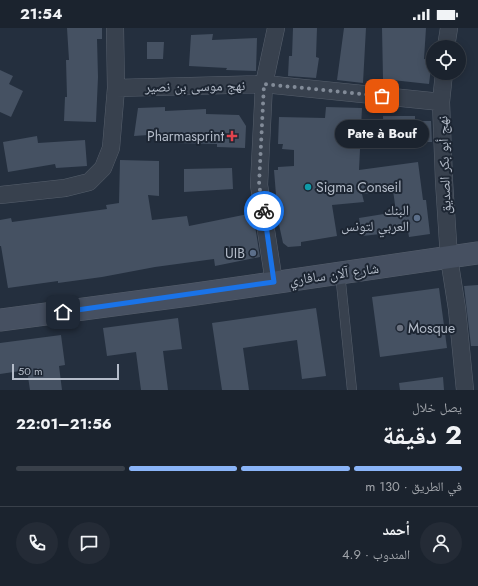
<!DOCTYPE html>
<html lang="ar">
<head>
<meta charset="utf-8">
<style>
  :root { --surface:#1b232e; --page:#242b36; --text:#f1f3f6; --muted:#a0a4aa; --line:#39404a; --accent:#8ab4f8 }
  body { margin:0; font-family:Jost,"Noto Naskh Arabic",sans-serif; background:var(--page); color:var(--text); direction:rtl; height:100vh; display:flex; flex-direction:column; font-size:15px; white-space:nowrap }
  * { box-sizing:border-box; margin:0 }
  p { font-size:13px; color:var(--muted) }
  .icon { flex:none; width:22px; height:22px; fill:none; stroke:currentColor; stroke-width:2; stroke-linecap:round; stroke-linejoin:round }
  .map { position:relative; height:362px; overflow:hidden; direction:ltr }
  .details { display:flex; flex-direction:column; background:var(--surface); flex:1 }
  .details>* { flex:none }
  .fabs { position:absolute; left:426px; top:12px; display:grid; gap:8px }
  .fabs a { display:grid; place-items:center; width:40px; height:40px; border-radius:50%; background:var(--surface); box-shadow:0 2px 10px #0003,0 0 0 1px var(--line); font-size:20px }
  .scale { position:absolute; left:12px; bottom:10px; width:107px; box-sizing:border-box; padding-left:4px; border:2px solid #b4bcc9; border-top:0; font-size:11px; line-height:14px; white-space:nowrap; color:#b4bcc9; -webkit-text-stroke:3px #1d2633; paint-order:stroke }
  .pin { position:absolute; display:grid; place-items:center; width:34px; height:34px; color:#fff; margin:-17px; border-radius:8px; box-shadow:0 2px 6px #0006 }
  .courier { position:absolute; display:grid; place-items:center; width:40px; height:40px; margin:-20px; border:3px solid #1a73e8; border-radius:50%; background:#fff; color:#222; box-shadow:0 1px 5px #0007 }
  .bubble { position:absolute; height:28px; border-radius:14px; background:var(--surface); box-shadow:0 2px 10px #0003,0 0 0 1px var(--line); font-size:13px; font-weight:700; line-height:28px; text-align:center; direction:rtl }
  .headline em { font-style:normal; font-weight:700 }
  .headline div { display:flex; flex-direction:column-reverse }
  .headline { display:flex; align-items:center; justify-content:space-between; height:68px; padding:0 16px }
  h1 { font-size:26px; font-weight:700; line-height:30px }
  .bar { display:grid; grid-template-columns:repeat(4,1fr); gap:6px 4px; align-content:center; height:48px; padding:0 16px }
  .bar i { height:5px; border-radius:3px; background:var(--line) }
  .bar .active { background:var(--accent) }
  .bar p { grid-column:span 4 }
  .line { display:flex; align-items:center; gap:10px; padding:0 16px; border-top:1px solid var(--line) }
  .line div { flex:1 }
  .round { display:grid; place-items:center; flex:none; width:42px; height:42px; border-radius:21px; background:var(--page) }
  .status { display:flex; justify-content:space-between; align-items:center; height:28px; padding:0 20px; background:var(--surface); direction:ltr }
  .status svg { height:11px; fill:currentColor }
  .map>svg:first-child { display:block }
  .building { fill:#455162 }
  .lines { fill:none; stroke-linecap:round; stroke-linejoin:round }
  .lane-casing { stroke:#565f6c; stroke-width:10 }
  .street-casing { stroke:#565f6c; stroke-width:18 }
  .secondary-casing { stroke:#565f6c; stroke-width:23 }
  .lane { stroke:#38414e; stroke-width:9 }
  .street { stroke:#38414e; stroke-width:17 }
  .secondary { stroke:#465061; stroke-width:22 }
  .done { stroke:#828b98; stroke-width:4; stroke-dasharray:0 7.2 }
  .route { stroke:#1a73e8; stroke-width:5 }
  .health-dot { fill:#e0444e; stroke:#1d2633; stroke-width:1.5 }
  .culture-dot { fill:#0f9aa8; stroke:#1d2633; stroke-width:1.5 }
  .service-dot { fill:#5c6f8a; stroke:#1d2633; stroke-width:1.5 }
  .worship-dot { fill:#6b7280; stroke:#1d2633; stroke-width:1.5 }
  .labels { text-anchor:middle; stroke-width:4; stroke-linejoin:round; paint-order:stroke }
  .street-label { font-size:14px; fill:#b4bcc9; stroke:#1d2633 }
  .poi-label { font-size:14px; fill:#b4bcc9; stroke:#1d2633; text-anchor:end }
</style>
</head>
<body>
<div class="status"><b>21:54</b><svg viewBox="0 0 49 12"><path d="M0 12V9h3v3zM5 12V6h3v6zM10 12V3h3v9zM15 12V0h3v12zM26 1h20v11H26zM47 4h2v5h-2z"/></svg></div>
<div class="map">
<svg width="478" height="362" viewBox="0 0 478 362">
  <rect width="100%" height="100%" fill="#242f3e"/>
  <path class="building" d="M67,0H102V11H97L98,49L96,94L64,93L65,69H67L66,32H69Z
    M293,0H317L316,29L319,30L316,50L288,48L289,28H292Z
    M344,0H366L363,55L337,52Z
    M382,0H426L424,31L432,32L429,56L383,51Z
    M213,6L212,12L257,10L256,43L226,42L227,40L189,38L191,7Z
    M147,14H164L163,31H147Z
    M0,42L13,48L9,56L23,63L11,89L0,84Z
    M165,79V83L206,81V86L239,87L246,98L245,120L217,119V116L176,115L177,105L134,108L138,80Z
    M326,79L362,80L359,142L418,134L423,172H426L430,206L409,209L408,203L362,208L359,190L396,184L393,162L362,166L364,174L332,177L337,208L301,214V218L288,219L283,215L278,192L274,142H278V139L294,138V122L282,121L283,116H278L279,89L325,90Z
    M383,88H415V93H431L432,114H384Z
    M37,108L38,115L85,112L87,138L56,140L55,136L8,144L3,114Z
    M120,132L159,133V168L148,167L152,192L187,188L189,198L253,185L260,229L215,238L214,231L155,239L102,249L58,255V253L8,260L1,218H0V192L11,190L12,194L107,181L106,177L119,175Z
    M232,140L233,161L184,164V141Z
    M478,257V318H471L464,258Z
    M439,260L447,320L380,329L372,269Z
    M316,280L326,348L302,351L297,312L243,320L249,362H222L212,295Z
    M178,290L182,321L163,323L168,362H141L136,324L107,328L103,300Z
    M61,307L65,337L59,338L62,362H30L27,342L0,346V315Z
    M443,349L444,362H400L399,355Z"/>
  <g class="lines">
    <defs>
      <path id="lane" d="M340,245L352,362"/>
      <path id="street" d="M446,19L449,0
        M444,45L441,74L444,153L449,230L457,281L465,362
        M116,60L264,56L441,74
        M0,167L65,160L89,154L103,140L111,120L116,60L115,0
        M274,254L259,157L264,56L276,0"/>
      <path id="secondary" d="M0,292L189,267L478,225"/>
    </defs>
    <use href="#lane" class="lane-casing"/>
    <use href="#street" class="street-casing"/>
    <use href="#secondary" class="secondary-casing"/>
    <use href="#lane" class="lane"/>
    <use href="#street" class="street"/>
    <use href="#secondary" class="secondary"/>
  </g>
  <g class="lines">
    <path class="done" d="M264,183L259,157L264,56L382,68"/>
    <path class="route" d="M63,284L274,254L264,183"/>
  </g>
  <path class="health-dot" d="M230 102h4v4h4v4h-4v4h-4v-4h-4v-4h4z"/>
  <circle class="culture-dot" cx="308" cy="159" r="4"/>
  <g class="service-dot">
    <circle cx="417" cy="190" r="4"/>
    <circle cx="253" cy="225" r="4"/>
  </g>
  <circle class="worship-dot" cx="400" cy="300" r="4"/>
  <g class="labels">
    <g class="street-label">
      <text transform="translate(195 58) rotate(-1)" y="5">نهج موسى بن نصير</text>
      <text transform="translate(444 137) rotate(-92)" y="5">نهج أبو بكر الصديق</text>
      <text transform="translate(334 246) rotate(-8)" y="5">شارع آلان سافاري</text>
    </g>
    <g class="poi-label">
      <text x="224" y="113">Pharmasprint</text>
      <text x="316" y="164" text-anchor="start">Sigma Conseil</text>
      <text x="409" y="187">البنك<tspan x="409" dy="16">العربي لتونس</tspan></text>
      <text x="245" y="230">UIB</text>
      <text x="408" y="305" text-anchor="start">Mosque</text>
    </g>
  </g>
</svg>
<div class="fabs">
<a><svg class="icon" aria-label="locate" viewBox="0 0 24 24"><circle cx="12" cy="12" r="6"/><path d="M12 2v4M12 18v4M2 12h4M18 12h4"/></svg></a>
</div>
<div class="scale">50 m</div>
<div class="pin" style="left:382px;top:68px;background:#ea580c"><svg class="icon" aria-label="bag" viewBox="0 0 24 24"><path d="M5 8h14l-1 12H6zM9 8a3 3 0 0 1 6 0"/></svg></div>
<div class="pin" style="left:63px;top:284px;background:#1f2937"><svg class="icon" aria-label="home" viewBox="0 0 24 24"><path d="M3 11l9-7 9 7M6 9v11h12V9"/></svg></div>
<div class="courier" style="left:264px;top:183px"><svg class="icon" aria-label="bike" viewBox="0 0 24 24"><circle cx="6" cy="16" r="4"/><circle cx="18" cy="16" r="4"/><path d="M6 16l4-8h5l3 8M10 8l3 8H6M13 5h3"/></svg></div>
<div class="bubble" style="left:335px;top:92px;width:94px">Pate à Bouf</div>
</div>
<section class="details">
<div class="headline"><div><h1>2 دقيقة</h1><p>يصل خلال</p></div><em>21:56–22:01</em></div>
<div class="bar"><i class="active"></i><i class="active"></i><i class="active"></i><i></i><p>في الطريق · 130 m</p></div>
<div class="line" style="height:72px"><a class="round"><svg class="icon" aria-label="person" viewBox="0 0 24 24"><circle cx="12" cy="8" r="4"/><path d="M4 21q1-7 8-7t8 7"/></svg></a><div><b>أحمد</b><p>المندوب · 4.9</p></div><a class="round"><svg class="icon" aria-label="chat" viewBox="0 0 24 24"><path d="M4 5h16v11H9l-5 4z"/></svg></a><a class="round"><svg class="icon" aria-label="phone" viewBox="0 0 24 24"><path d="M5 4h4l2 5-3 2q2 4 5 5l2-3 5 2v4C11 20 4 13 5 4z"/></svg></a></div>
</section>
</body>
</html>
